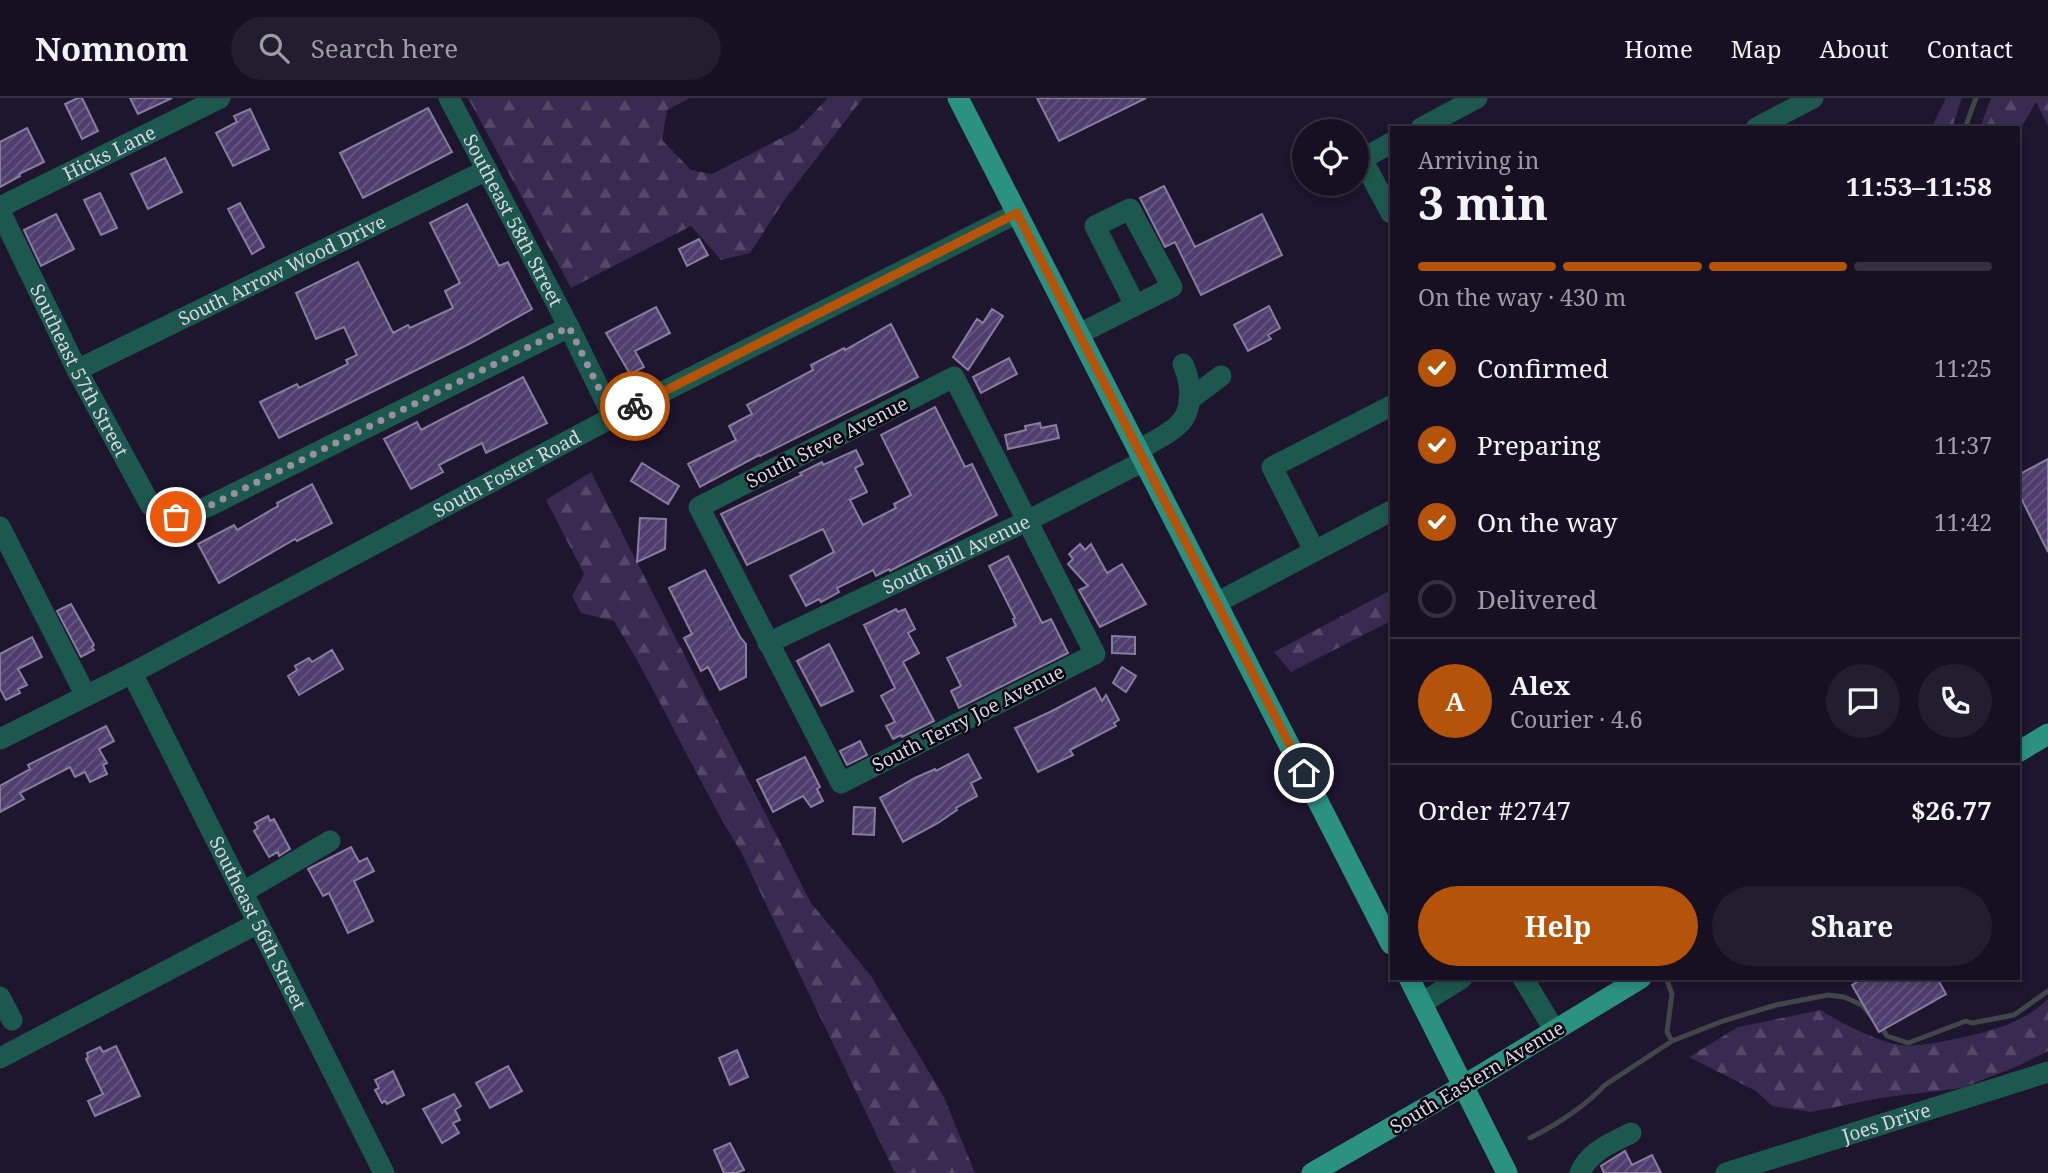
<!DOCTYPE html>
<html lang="en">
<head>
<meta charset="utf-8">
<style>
  :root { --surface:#161022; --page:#231e2f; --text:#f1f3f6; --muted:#9e9da5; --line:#353040; --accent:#b45309 }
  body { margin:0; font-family:"Noto Serif",serif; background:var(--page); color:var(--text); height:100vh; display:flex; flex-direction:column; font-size:26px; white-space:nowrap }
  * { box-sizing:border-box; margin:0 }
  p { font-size:23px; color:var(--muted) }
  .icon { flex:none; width:38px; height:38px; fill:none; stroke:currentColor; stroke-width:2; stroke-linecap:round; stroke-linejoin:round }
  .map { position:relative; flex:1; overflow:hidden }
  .side { position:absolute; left:1390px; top:28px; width:630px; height:854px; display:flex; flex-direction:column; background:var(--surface); border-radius:0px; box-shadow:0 4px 10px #0003,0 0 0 2px var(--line) }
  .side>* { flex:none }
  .tools { position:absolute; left:1292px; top:21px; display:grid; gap:14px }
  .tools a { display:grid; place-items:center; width:77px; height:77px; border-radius:50%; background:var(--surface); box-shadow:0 4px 10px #0003,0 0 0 2px var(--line); font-size:35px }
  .pin { position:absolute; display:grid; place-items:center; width:60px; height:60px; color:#fff; margin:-30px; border:4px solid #fff; border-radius:50%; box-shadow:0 2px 7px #0007 }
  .courier { position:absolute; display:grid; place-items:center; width:70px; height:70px; margin:-35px; border:5px solid #b45309; border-radius:50%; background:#fff; color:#222; box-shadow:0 2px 9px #0007 }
  .overview em { font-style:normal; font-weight:700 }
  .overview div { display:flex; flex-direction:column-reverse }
  .overview { display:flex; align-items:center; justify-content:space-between; height:119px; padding:0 28px }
  h1 { font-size:46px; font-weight:700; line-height:52px }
  .bar { display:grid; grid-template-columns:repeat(4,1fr); gap:10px 7px; align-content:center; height:84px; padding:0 28px }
  .bar i { height:9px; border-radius:5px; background:var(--line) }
  .bar .selected { background:var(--accent) }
  .bar p { grid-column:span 4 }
  .line { display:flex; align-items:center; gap:18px; padding:0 28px; border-top:2px solid var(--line) }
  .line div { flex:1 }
  .round { display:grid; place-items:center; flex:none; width:74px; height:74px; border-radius:37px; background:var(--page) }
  ol { padding:0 28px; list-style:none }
  li { display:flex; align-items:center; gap:21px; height:77px }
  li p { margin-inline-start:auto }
  li .icon { padding:7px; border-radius:50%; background:var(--accent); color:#fff; stroke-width:4 }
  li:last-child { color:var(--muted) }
  li i { width:38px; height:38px; border:4px solid var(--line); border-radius:50% }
  .button { display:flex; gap:14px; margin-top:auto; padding:14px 28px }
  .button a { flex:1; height:80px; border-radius:42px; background:var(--accent); color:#fff; font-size:28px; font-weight:700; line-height:80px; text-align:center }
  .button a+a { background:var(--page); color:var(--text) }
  header { display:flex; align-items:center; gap:42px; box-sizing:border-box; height:98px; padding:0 35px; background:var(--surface); border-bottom:2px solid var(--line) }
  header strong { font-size:33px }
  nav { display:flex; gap:38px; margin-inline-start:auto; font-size:24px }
  .search { width:490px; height:63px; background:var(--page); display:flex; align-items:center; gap:18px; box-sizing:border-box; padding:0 24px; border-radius:38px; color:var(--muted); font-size:26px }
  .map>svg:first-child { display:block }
  .forest { fill:url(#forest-firs) }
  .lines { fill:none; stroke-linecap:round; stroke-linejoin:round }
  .stream { stroke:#414649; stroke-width:5 }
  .building { fill:url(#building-hatch); stroke:#877d9d; stroke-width:2 }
  .minor { stroke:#1d584e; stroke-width:21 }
  .major { stroke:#2b9180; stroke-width:21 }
  .done { stroke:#9790a4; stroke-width:7; stroke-dasharray:0 12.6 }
  .route { stroke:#b45309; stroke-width:9 }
  .labels { text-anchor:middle; stroke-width:5; stroke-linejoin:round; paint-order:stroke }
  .street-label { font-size:19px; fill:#d8d3e4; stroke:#07040e }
</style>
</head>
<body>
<header>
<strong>Nomnom</strong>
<div class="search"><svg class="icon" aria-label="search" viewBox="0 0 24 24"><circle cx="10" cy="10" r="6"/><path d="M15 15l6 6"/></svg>Search here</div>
<nav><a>Home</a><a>Map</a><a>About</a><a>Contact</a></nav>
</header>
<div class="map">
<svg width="2048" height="1075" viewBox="0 0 2048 1075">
  <defs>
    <pattern id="forest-firs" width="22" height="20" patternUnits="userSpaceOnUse" patternTransform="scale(1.75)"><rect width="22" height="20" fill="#382a50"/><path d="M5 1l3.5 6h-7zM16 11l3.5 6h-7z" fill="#544869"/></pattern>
    <pattern id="building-hatch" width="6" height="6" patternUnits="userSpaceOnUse" patternTransform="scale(1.75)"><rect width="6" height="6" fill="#4f3e6e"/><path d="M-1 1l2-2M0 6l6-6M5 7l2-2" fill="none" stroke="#685983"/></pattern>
  </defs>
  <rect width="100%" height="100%" fill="#1e152e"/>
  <path class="forest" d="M468,0H690L667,12L662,42L691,72L712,76L797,32L828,0H863L785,101L750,155L721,162L691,128L571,190Z
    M1946,0H1962L1952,30H1931Z
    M1991,0H2048V28L2036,4L2018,35V30H1980Z
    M591,374L811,805L871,878L943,997L975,1075H895L741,754C695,679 660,598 614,523L581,515L572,498L584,476L546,402Z
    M1391,492V523L1291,574L1274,554Z
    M2048,901V953L2018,968L1962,990L1880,1000L1811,1014L1772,1008L1756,993L1689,959L1738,929L1821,912C1836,923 1883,946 1901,947C1917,949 1933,945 1949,942C1985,935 2021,927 2048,901Z"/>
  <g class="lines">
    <path class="stream" d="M1965,30L1976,0
      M1666,880L1672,896L1667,934L1672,943
      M1879,926L1887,938L1908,945L1966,923L1972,925L2014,917L2048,893
      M1530,1040C1556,1027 1585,1008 1605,987L1672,943L1723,923L1776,907L1828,897L1844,899L1862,907L1872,919"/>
  </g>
  <path class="building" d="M78,0H82L98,33L82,41L65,6Z
    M130,0H172L138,16Z
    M1037,0H1146L1059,43Z
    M428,10L452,54L363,100L340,55Z
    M250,11L269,51L233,68L216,35L237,24L234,18Z
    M27,30L44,64L19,76L20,78L0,89V44Z
    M165,60L182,94L148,111L131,76Z
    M1164,88L1195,149L1262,116L1282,157L1201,197L1175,144L1165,149L1140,100Z
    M100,95L117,130L101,137L84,102Z
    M240,105L264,149L252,156L228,111Z
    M467,106L499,168L508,164L532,211L471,245L279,340L260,304L297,286L299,290L348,266L346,262L357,257L344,229L316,241L296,195L358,164L393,235L408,227L410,230L453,210L445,193L460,185L430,125Z
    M56,116L74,151L41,168L24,132Z
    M699,141L708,157L687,168L679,151Z
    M1269,208L1280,230L1268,237L1271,241L1248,253L1234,227Z
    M656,209L670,235L635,253L644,269L630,276L606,235Z
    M992,211L1003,218L968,272L953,259L977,221L983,225Z
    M891,226L918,279L760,358L759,357L700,389L688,366L736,342L729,328L752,316L747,307L813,272L811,267L844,250L845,252Z
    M1009,260L1017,276L981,295L973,279Z
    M523,279L547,325L486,355L482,345L439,367L443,374L411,391L384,341L417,324L421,332Z
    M935,309L965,369L972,366L997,417L890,473L889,471L876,478L873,472L837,490L839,494L821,504L819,501L806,508L790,478L834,454L823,431L747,467L721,416L802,377L800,375L822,364L823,367L856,352L863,366L855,370L867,394L850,402L863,427L896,410L894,406L911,397L881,337Z
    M1040,325L1041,330L1056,327L1059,340L1008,351L1005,337L1026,332L1025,328Z
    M2048,361V454L2018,394V377Z
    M642,365L679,388L668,406L631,383Z
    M312,386L332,425L297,443L295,441L219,485L198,446L234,427L237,432L278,408L277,405Z
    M640,420L666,421L665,451L637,464Z
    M1080,446L1085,452L1091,446L1107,475L1122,466L1146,506L1100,529L1079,492L1088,488L1068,466L1073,461L1069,456Z
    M1008,458L1042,525L1051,521L1068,555L959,610L951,593L961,588L947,560L1016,528L1013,521L1015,520L989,468Z
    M705,472L740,539L746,546V579L720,592L708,569L701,573L684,540L692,536L669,490Z
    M71,506L94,547L92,549L94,552L81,559L57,513Z
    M896,511L898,514L905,511L915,531L908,535L919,555L903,564L934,623L902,639L901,637L893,641L886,628L895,624L881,598L895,590L864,527Z
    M1112,538L1135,539V556L1112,555Z
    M32,539L42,559L18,571L27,587L18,591L20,595L6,602L0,591V556Z
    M829,546L853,593L821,608L797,563Z
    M332,552L343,571L299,597L288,578L297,572L295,568L309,560L312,564Z
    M1122,569L1136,578L1126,594L1113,585Z
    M1095,590L1102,603L1106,597L1119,622L1114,625L1116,628L1070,652L1073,657L1038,674L1015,630L1050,614Z
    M106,628L114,643L99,651L107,665L103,667L107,676L90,684L85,674L75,679L70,669L20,695L24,701L0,714V688L30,671L28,667Z
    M860,643L867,657L847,667L840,653Z
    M968,656L981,680L971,685L977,698L956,710L957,712L938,725L903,744L880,700L915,680L935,671L936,673Z
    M805,659L820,689L817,691L823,703L811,709L803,698L773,714L757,682Z
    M854,709L875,710L874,737L853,736Z
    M268,718L270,723L274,721L290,751L279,758L278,754L269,759L254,733L258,730L255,725Z
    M351,749L359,764L367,760L374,773L354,783L373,823L348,835L329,795L323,798L308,771Z
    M1863,880H1937L1946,896L1879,934L1852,887Z
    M116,948L140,998L95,1018L88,1003L103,996L86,961L88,959L87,955L100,949L103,954Z
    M737,952L748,979L730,987L719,960Z
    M508,968L522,993L490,1010L476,985Z
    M393,973L404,997L387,1006L385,1003L382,1005L375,992L379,990L375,982Z
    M454,996L461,1008L455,1012L460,1022L453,1025L459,1035L442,1045L423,1011Z
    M730,1045L744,1072L736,1075H724L714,1052Z
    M1625,1053L1632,1067L1652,1057L1661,1075H1604L1601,1068Z"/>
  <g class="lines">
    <g class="minor">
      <path id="s1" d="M449,0L569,229L613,319"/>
      <path d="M1421,30L1477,0"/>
      <path d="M1756,30L1813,0"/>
      <path d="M1391,45L1362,61L1391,115"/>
      <path id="s2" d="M0,109L220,0"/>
      <path id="s3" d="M0,113L77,272L151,408L176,419L207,409L569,229"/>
      <path d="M1079,236L1172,189L1130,111L1095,128L1135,207"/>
      <path id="s4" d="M77,272L487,72"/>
      <path d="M954,279L1095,556L841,685L699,409Z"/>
      <path d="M1189,302L1221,278"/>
      <path d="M1139,352C1151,344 1166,338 1177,328C1195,313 1191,284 1183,266"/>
      <path d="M0,429L86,598"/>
      <path d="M1314,452L1272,369L1391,308"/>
      <path d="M1216,505L1391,413"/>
      <path id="s5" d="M768,545L1027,423L1144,363"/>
      <path id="s6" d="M132,575L384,1075"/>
      <path id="s7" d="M0,641L132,575L613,319L1017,115"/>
      <path d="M243,794L330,743"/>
      <path d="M1523,880L1555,933"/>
      <path d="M0,899L12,922"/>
      <path d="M1422,905L1462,880"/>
      <path d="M0,960L258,825"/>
      <path d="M1580,1075C1589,1053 1612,1045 1631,1035"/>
      <path id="s8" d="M1726,1075L2048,974"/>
    </g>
    <path class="major" d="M958,0L1391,846
      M2018,654L2048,636
      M1409,880L1507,1075
      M1312,1075L1463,988L1641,880"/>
  </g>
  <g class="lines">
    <path class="done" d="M176,419L207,409L569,229L613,319L635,308"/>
    <path class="route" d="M635,308L1017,115L1304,675"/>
  </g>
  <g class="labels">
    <g class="street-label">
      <text dy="7" stroke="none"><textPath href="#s2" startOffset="122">Hicks Lane</textPath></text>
      <text dy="7" stroke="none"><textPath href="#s1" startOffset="138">Southeast 58th Street</textPath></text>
      <text dy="7" stroke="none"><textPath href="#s4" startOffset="228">South Arrow Wood Drive</textPath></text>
      <text dy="7" stroke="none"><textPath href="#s3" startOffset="178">Southeast 57th Street</textPath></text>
      <text transform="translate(827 344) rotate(-27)" y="7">South Steve Avenue</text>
      <text dy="7" stroke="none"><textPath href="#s7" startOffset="572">South Foster Road</textPath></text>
      <text dy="7" stroke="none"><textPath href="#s5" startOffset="208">South Bill Avenue</textPath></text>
      <text transform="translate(968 620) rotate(-27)" y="7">South Terry Joe Avenue</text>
      <text dy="7" stroke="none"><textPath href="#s6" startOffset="280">Southeast 56th Street</textPath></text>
      <text transform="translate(1477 979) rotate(-31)" y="7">South Eastern Avenue</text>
      <text dy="7" stroke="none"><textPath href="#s8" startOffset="168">Joes Drive</textPath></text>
    </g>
  </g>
</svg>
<div class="tools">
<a><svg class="icon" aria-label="locate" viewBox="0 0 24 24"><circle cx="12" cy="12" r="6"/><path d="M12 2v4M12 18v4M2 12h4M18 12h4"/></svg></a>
</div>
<div class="pin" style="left:176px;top:419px;background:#ea580c"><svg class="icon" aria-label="bag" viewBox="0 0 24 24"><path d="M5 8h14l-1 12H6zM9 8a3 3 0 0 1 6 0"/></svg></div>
<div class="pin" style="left:1304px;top:675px;background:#1f2937"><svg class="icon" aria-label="home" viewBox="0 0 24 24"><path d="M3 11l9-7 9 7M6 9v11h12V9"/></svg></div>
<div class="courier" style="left:635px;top:308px"><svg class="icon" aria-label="bike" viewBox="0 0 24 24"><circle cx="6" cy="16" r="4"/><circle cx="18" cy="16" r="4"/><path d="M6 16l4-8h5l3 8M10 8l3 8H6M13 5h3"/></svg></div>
<section class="side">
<div class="overview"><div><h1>3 min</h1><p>Arriving in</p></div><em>11:53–11:58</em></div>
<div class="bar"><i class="selected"></i><i class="selected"></i><i class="selected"></i><i></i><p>On the way · 430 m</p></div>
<ol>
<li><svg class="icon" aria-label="check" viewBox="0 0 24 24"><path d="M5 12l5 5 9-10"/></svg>Confirmed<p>11:25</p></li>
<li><svg class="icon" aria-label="check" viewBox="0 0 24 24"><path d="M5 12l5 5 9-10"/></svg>Preparing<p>11:37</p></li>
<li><svg class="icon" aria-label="check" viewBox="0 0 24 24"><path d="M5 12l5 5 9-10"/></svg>On the way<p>11:42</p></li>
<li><i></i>Delivered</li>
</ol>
<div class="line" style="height:126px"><b class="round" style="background:var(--accent);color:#fff">A</b><div><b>Alex</b><p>Courier · 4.6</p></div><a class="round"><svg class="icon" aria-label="chat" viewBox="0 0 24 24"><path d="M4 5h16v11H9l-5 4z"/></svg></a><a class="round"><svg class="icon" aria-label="phone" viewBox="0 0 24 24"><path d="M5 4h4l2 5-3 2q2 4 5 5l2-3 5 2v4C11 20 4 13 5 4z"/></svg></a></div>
<div class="line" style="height:91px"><div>Order #2747</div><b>$26.77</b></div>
<div class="button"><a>Help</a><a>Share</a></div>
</section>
</div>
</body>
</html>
